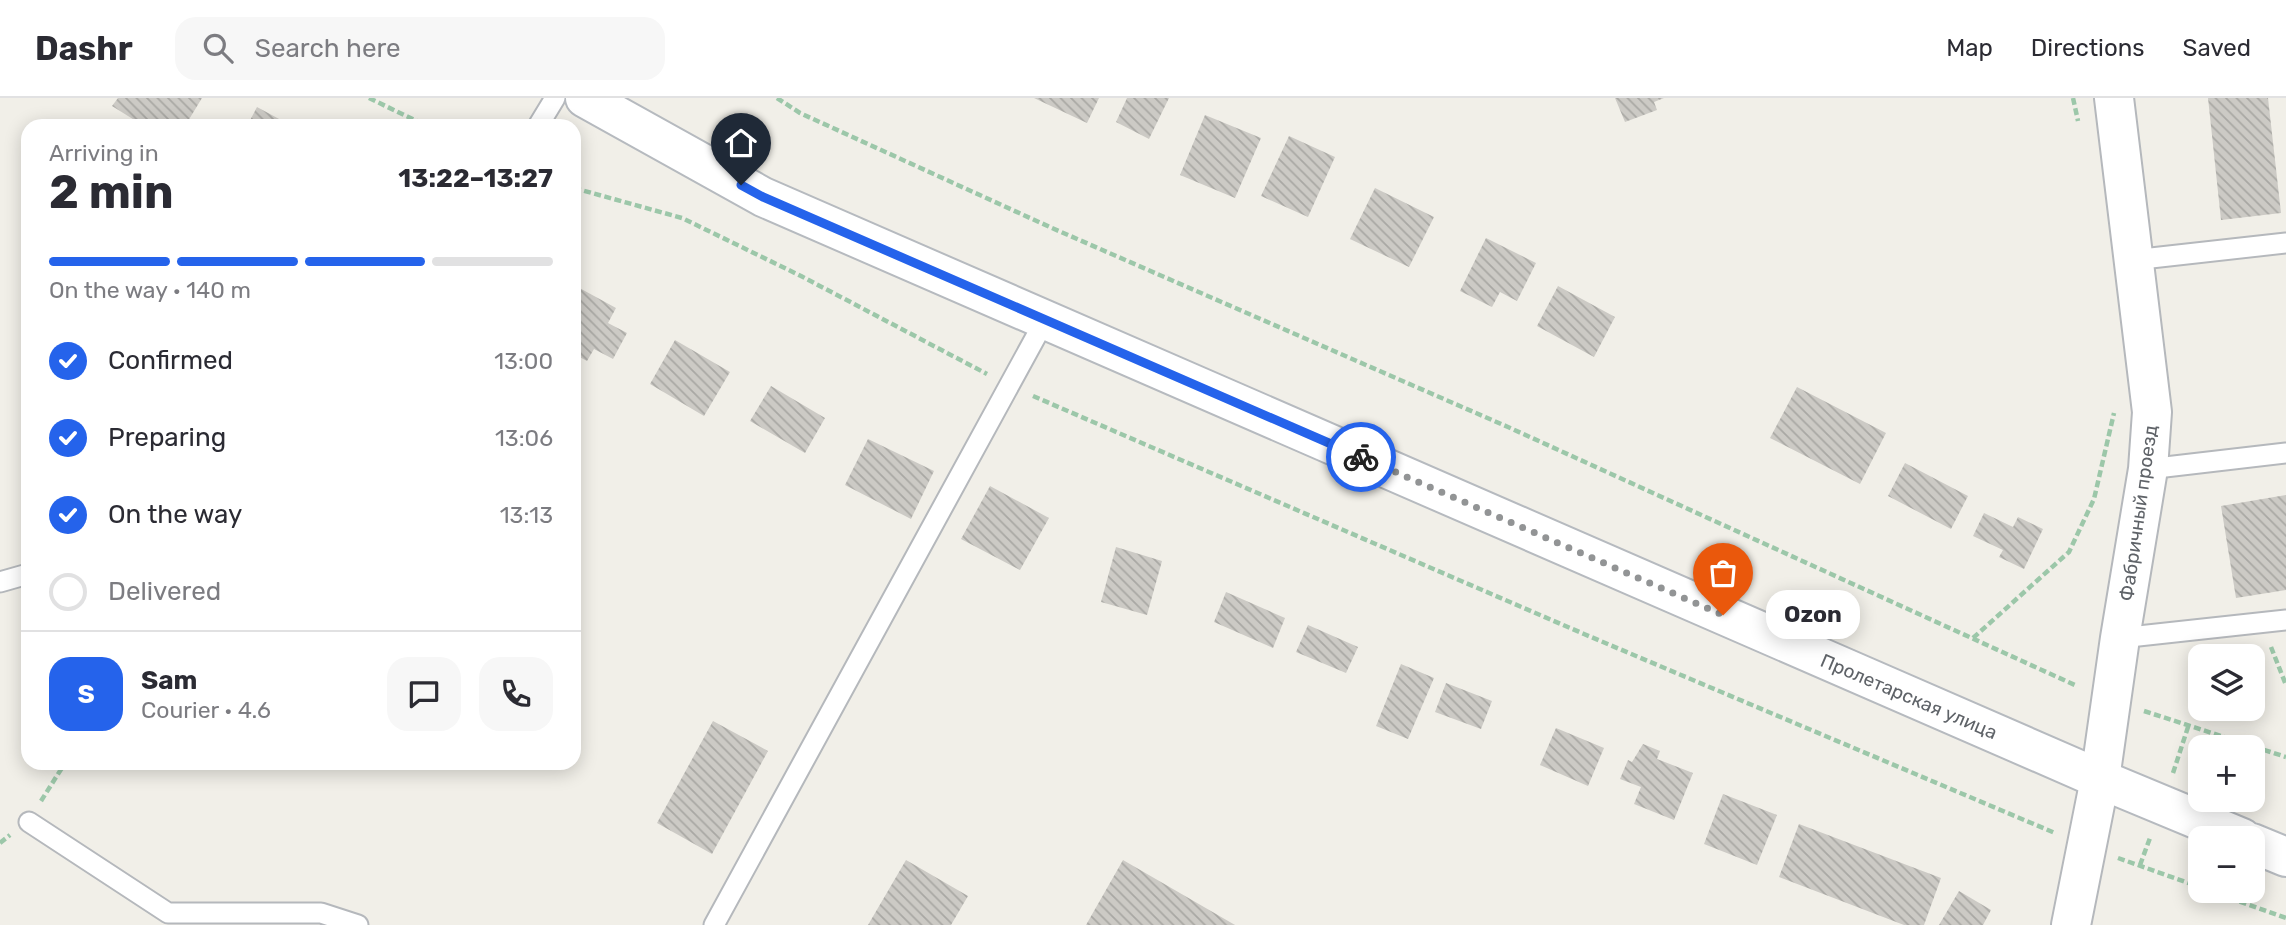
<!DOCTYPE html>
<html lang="en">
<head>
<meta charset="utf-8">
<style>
  :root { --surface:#fff; --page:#f7f7f7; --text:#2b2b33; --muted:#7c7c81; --line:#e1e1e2; --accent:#2563eb }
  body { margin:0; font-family:Rubik,sans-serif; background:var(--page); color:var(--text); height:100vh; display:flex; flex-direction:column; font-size:26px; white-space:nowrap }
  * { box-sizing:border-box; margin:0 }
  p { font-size:23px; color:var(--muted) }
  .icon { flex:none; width:38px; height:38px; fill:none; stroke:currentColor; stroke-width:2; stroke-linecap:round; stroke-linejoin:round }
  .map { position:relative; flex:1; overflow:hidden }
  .panel { position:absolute; left:21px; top:21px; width:560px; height:651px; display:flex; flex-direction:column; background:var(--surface); border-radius:21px; box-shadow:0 4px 18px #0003 }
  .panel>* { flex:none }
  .controls { position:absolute; left:2188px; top:546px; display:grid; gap:14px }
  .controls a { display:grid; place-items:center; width:77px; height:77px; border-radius:14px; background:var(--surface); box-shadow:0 4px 18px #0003; font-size:35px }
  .pin { position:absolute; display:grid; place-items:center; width:60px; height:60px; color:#fff; margin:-72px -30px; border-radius:50% 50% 50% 0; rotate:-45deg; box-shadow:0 0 7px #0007 }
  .pin .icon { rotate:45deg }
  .courier { position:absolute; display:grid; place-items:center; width:70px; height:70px; margin:-35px; border:5px solid #2563eb; border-radius:50%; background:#fff; color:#222; box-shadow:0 2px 9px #0007 }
  .bubble { position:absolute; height:49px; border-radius:21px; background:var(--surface); box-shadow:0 4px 18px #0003; font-size:23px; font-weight:700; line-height:49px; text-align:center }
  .headline em { font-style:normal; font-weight:700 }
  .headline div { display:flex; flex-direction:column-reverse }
  .headline { display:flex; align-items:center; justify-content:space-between; height:119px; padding:0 28px }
  h1 { font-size:46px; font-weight:700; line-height:52px }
  .bar { display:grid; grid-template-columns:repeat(4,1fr); gap:10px 7px; align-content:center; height:84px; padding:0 28px }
  .bar i { height:9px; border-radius:5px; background:var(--line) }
  .bar .on { background:var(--accent) }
  .bar p { grid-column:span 4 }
  .line { display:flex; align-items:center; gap:18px; padding:0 28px; border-top:2px solid var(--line) }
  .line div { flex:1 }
  .round { display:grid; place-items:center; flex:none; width:74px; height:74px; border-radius:21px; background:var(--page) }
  ol { padding:0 28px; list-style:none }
  li { display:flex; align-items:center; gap:21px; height:77px }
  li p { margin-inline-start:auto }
  li .icon { padding:7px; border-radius:50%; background:var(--accent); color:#fff; stroke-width:4 }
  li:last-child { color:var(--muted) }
  li i { width:38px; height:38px; border:4px solid var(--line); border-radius:50% }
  header { display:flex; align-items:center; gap:42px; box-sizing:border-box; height:98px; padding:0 35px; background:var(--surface); border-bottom:2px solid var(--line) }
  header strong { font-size:33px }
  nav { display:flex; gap:38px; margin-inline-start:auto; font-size:24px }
  .search { width:490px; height:63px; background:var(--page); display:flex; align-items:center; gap:18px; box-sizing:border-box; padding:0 24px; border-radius:21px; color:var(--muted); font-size:26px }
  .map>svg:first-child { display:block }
  .building { fill:url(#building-back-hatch) }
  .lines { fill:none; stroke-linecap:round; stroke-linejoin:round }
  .service-casing { stroke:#b5b8bc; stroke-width:23 }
  .tertiary-casing { stroke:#b5b8bc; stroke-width:42 }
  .secondary-casing { stroke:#b6babf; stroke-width:42 }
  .path { stroke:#9cc7a9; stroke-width:4.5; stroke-dasharray:7 3.5; stroke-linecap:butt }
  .service { stroke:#fff; stroke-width:19 }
  .tertiary { stroke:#fff; stroke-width:38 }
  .secondary { stroke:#fff; stroke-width:38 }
  .done { stroke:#929495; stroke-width:7; stroke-dasharray:0 12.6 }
  .route { stroke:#2563eb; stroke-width:9 }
  .labels { text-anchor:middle; stroke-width:7; stroke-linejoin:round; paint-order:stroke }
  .street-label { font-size:19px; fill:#5f6368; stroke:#fff }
</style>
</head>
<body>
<header>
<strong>Dashr</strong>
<div class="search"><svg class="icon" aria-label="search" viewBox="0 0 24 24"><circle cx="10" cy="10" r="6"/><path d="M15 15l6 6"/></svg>Search here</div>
<nav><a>Map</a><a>Directions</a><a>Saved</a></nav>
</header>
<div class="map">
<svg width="2286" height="827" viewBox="0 0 2286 827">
  <defs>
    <pattern id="building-back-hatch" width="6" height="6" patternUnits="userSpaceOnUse" patternTransform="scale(1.75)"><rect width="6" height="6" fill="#cccac5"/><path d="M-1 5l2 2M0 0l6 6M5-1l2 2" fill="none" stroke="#a9a8a4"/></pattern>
  </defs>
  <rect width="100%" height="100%" fill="#f1efe8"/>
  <path class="building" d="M118,0H202L185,28H144L112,8Z
    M1034,0H1099L1087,25Z
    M1127,0H1169L1149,41L1116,24Z
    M1615,0H1664L1654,4L1657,12L1625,24Z
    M2208,0H2268L2281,115L2221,122Z
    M257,9L292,28H247Z
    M1205,17L1261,40L1235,100L1180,77Z
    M1289,38L1335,59L1308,119L1261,98Z
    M1375,90L1434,119L1409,169L1350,141Z
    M1486,140L1536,165L1517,203L1500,194L1492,209L1460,193Z
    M574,187L616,210L608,225L627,235L613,261L594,251L587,263L574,256Z
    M1558,188L1615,219L1594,259L1537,228Z
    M675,242L730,274L704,318L650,286Z
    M771,288L825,320L805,355L750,323Z
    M1797,289L1886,335L1860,386L1770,340Z
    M868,341L934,373L911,421L845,387Z
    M1905,365L1968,398L1951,431L1888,398Z
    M990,388L1049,420L1020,472L961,441Z
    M2286,397V492L2236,500L2221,408Z
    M1984,415L2013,429L2018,419L2043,431L2024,471L1999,459L2003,452L1973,438Z
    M1116,449L1162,463L1147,517L1101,504Z
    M1226,494L1285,520L1273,550L1214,524Z
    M1308,527L1358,549L1346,575L1296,554Z
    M1401,566L1434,580L1408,641L1376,628Z
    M2200,568V604L2195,597L2193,586Z
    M1446,585L1492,603L1481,631L1435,614Z
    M2207,611H2240L2223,616Z
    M713,623L768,653L712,756L657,725Z
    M1556,630L1604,650L1588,688L1540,667Z
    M1643,646L1660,653L1657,661L1693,675L1674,722L1634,706L1641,689L1620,681L1628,662L1632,664Z
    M1723,696L1777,717L1757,767L1704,746Z
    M1799,726L1941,780L1924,827H1904L1779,779Z
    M906,762L968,798L951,827H868Z
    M1123,762L1235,827H1086Z
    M1959,793L1991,812L1983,827H1939Z"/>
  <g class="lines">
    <defs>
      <path id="service" d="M538,28L555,0
        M2133,162L2286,145
        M2148,371L2286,355
        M0,484L28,476
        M2120,540L2286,522
        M29,724L168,815H321L358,827
        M714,827L1045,222"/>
      <path id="tertiary" d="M2071,827L2100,681L2120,540L2148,371L2152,314L2114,0"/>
      <path id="secondary" d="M585,0L763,99L2100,681L2242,740
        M2252,745L2286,759"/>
    </defs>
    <use href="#service" class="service-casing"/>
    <use href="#tertiary" class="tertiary-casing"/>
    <use href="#secondary" class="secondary-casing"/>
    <path class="path" d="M369,0L427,28
      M777,0L800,15L1052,130L1508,329L2077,588
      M2073,0L2078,23
      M574,90L682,120L801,178L987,276
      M1033,298L1584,536L2055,735
      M1973,540L2069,454L2094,401L2114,315
      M2271,549L2286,587
      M2144,613L2286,659
      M2173,675L2189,626
      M41,703L65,665
      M0,745L10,737
      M2118,760L2200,789
      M2140,767L2150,740
      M2210,793L2286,820"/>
    <use href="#service" class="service"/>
    <use href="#tertiary" class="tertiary"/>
    <use href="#secondary" class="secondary"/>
  </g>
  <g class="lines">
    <path class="done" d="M1361,359L1723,517"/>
    <path class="route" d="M741,87L763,99L1361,359"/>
  </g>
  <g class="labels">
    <g class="street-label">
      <text transform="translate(2138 415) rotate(-82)" y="7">Фабричный проезд</text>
      <text transform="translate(1909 598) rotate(23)" y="7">Пролетарская улица</text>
    </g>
  </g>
</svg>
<div class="controls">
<a><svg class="icon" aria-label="layers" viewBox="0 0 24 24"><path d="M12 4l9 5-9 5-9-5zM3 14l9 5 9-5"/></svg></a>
<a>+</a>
<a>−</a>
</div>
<div class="pin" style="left:1723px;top:517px;background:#ea580c"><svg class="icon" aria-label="bag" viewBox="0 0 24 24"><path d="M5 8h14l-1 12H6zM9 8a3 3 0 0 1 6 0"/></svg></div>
<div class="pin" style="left:741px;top:87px;background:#1f2937"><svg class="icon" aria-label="home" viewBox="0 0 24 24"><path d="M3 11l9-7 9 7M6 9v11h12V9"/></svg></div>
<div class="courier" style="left:1361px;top:359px"><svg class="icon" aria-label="bike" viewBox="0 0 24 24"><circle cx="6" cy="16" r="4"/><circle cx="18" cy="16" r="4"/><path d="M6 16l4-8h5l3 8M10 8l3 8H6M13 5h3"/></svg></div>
<div class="bubble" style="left:1766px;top:492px;width:94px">Ozon</div>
<section class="panel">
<div class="headline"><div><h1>2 min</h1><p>Arriving in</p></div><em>13:22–13:27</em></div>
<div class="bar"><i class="on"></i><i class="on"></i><i class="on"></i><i></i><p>On the way · 140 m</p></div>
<ol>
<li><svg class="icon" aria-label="check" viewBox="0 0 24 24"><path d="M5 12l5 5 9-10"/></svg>Confirmed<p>13:00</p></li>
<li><svg class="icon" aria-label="check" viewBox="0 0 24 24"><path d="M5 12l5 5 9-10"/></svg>Preparing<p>13:06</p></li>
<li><svg class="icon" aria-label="check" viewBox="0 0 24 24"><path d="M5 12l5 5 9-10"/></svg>On the way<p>13:13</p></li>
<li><i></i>Delivered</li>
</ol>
<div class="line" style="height:126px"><b class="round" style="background:var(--accent);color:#fff">S</b><div><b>Sam</b><p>Courier · 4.6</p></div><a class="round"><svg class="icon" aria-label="chat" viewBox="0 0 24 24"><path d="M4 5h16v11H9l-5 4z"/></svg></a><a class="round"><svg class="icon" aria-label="phone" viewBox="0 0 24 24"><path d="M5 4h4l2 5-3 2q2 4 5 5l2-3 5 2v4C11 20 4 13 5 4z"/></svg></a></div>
</section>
</div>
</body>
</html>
